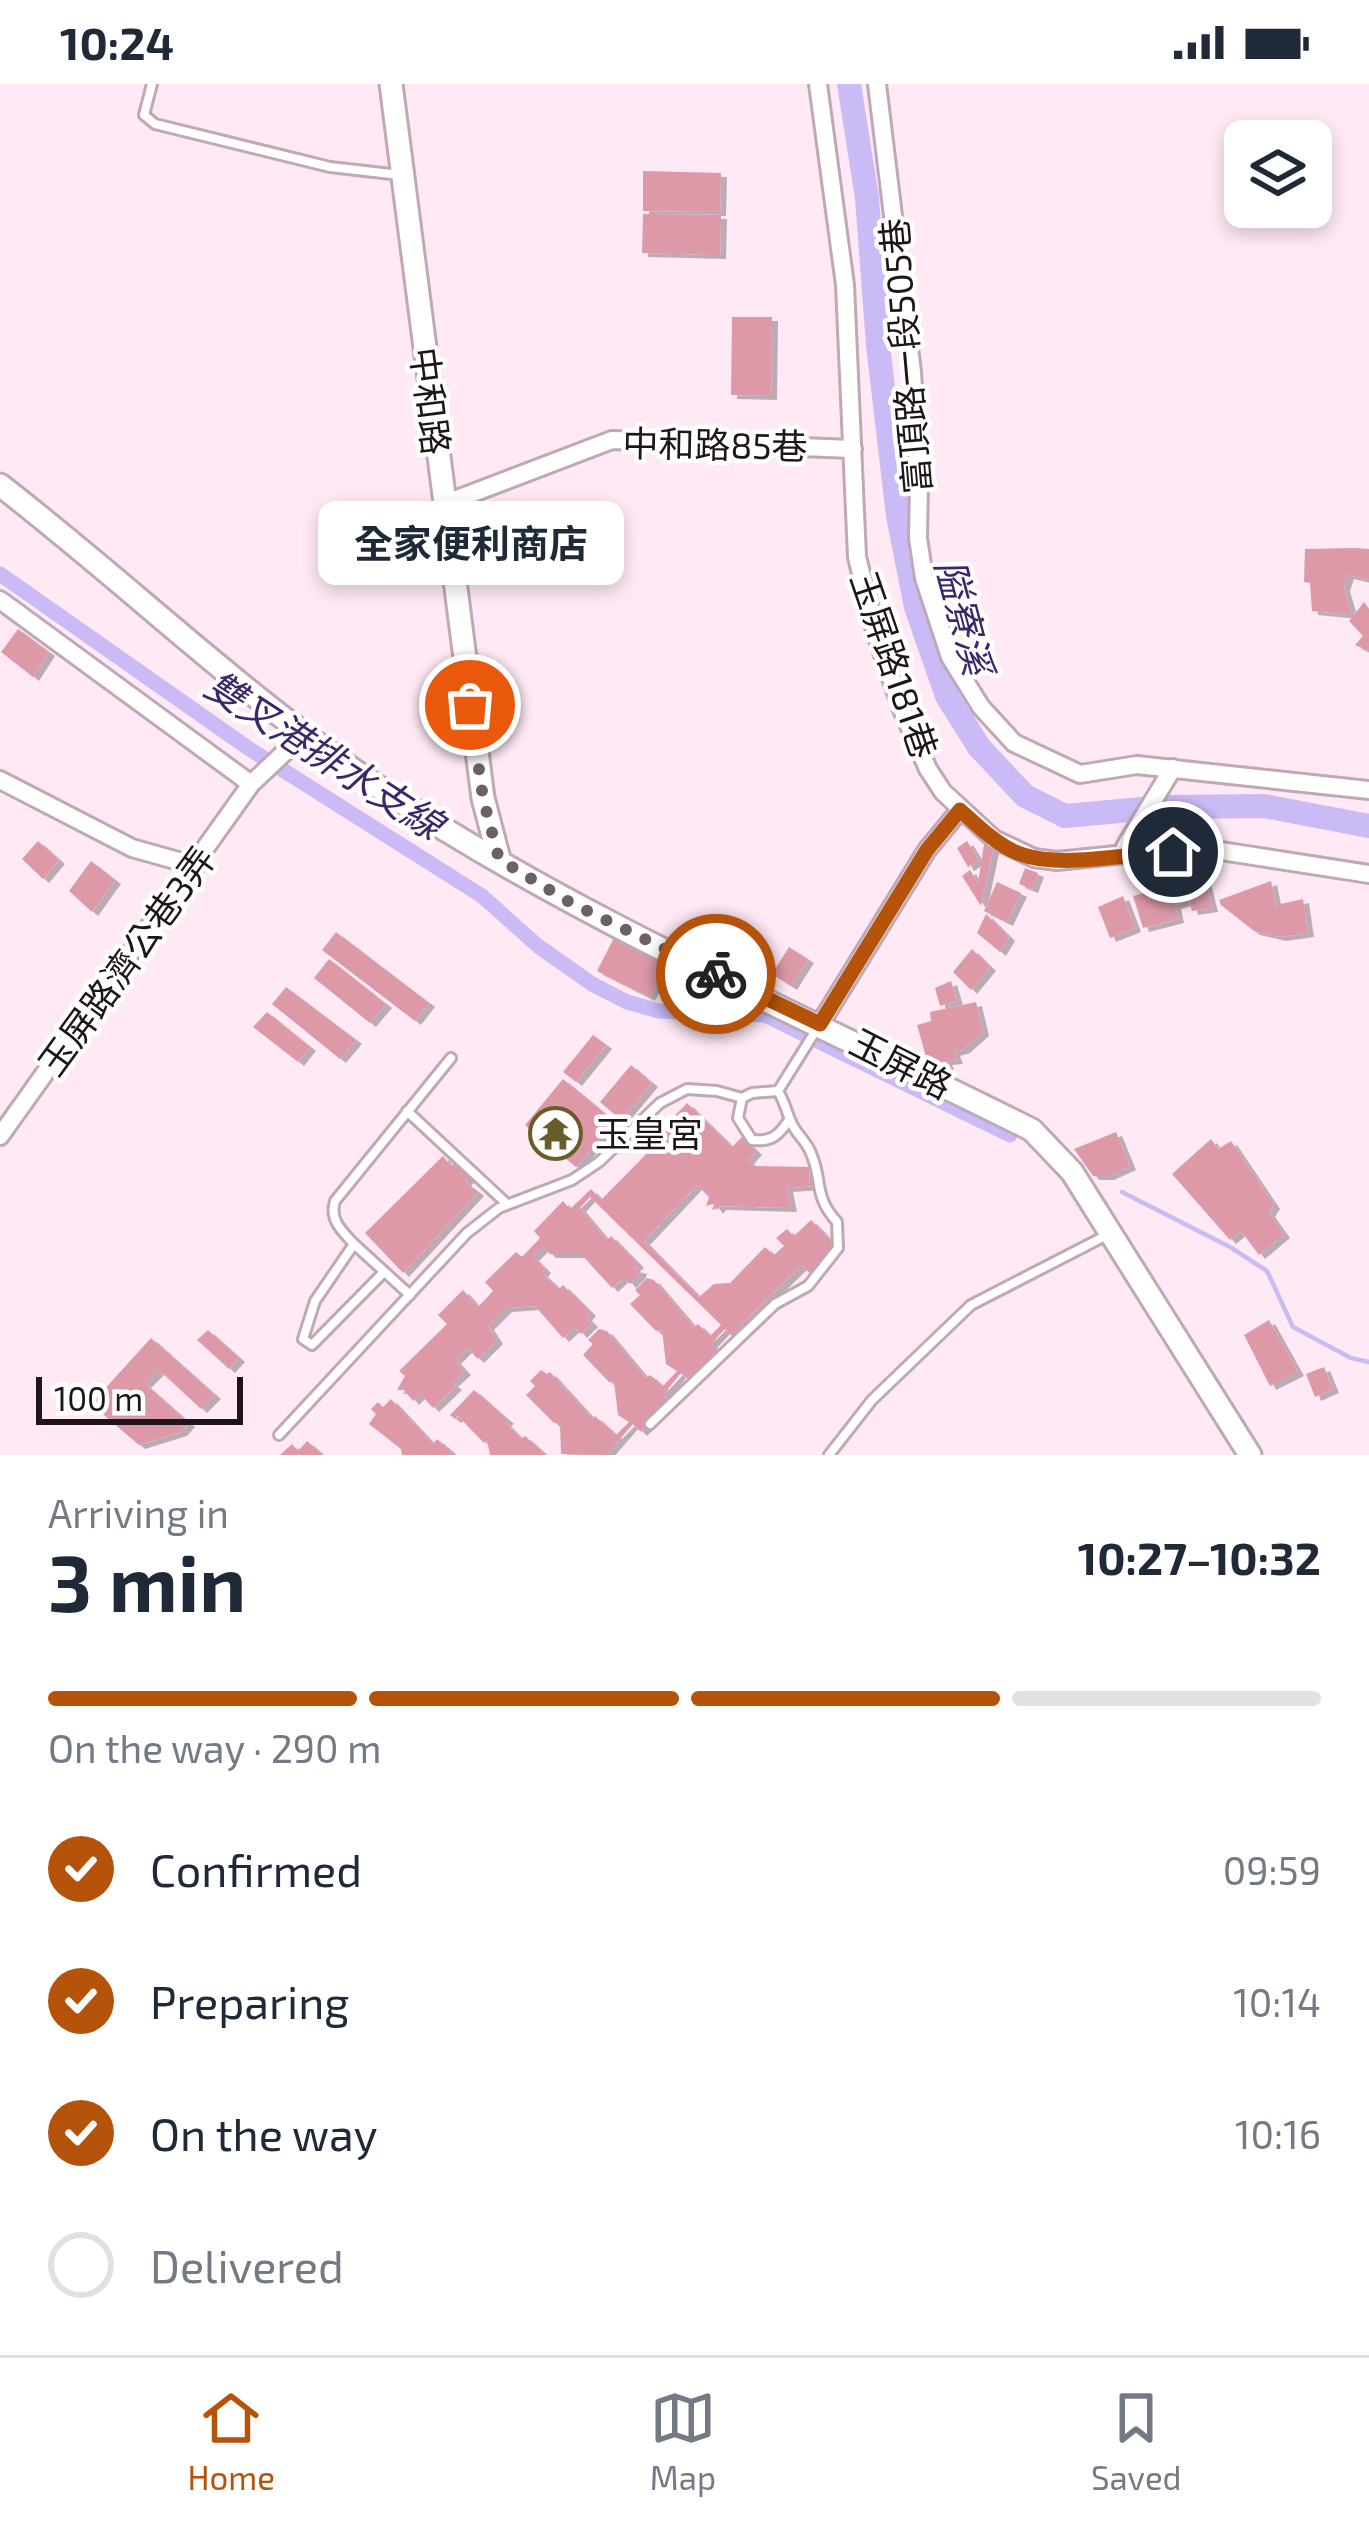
<!DOCTYPE html>
<html lang="en">
<head>
<meta charset="utf-8">
<style>
  :root { --surface:#fff; --page:#f6f6f7; --text:#1f2937; --muted:#747a83; --line:#e0e1e3; --accent:#b45309 }
  body { margin:0; font-family:"Exo 2","Noto Sans TC",sans-serif; background:var(--page); color:var(--text); height:100vh; display:flex; flex-direction:column; font-size:45px; white-space:nowrap }
  * { box-sizing:border-box; margin:0 }
  p { font-size:39px; color:var(--muted) }
  .icon { flex:none; width:66px; height:66px; fill:none; stroke:currentColor; stroke-width:2; stroke-linecap:round; stroke-linejoin:round }
  .map { position:relative; height:1371px; overflow:hidden }
  .drawer { display:flex; flex-direction:column; background:var(--surface); flex:1 }
  .drawer>* { flex:none }
  .tools { position:absolute; left:1224px; top:36px; display:grid; gap:24px }
  .tools a { display:grid; place-items:center; width:108px; height:108px; border-radius:18px; background:var(--surface); box-shadow:0 6px 18px #0003; font-size:60px }
  .scale { position:absolute; left:36px; bottom:30px; width:207px; box-sizing:border-box; padding-left:12px; border:6px solid #1d151a; border-top:0; font-size:33px; line-height:42px; white-space:nowrap; color:#1d151a; -webkit-text-stroke:9px #fff; paint-order:stroke }
  .pin { position:absolute; display:grid; place-items:center; width:102px; height:102px; color:#fff; margin:-51px; border:6px solid #fff; border-radius:50%; box-shadow:0 3px 12px #0007 }
  .courier { position:absolute; display:grid; place-items:center; width:120px; height:120px; margin:-60px; border:9px solid #b45309; border-radius:50%; background:#fff; color:#222; box-shadow:0 3px 15px #0007 }
  .bubble { position:absolute; height:84px; border-radius:18px; background:var(--surface); box-shadow:0 6px 18px #0003; font-size:39px; font-weight:700; line-height:84px; text-align:center }
  .summary em { font-style:normal; font-weight:700 }
  .summary div { display:flex; flex-direction:column-reverse }
  .summary { display:flex; align-items:center; justify-content:space-between; height:204px; padding:0 48px }
  h1 { font-size:78px; font-weight:700; line-height:90px }
  .bar { display:grid; grid-template-columns:repeat(4,1fr); gap:18px 12px; align-content:center; height:144px; padding:0 48px }
  .bar i { height:15px; border-radius:9px; background:var(--line) }
  .bar .current { background:var(--accent) }
  .bar p { grid-column:span 4 }
  ol { padding:0 48px; list-style:none }
  li { display:flex; align-items:center; gap:36px; height:132px }
  li p { margin-inline-start:auto }
  li .icon { padding:12px; border-radius:50%; background:var(--accent); color:#fff; stroke-width:4 }
  li:last-child { color:var(--muted) }
  li i { width:66px; height:66px; border:6px solid var(--line); border-radius:50% }
  .status { display:flex; justify-content:space-between; align-items:center; height:84px; padding:0 60px; background:var(--surface); direction:ltr }
  .status svg { height:33px; fill:currentColor }
  .dock { display:flex; justify-content:space-around; align-items:center; height:168px; border-top:3px solid var(--line); background:var(--surface); font-size:33px; color:var(--muted) }
  .dock a { display:grid; justify-items:center; gap:6px }
  .dock .current { color:var(--accent) }
  .map>svg:first-child { display:block }
  .lines { fill:none; stroke-linecap:round; stroke-linejoin:round }
  .stream { stroke:#cabbf7; stroke-width:4.5 }
  .canal { stroke:#cabbf7; stroke-width:15 }
  .river { stroke:#cabbf7; stroke-width:24 }
  .building { fill:#de99a9; filter:url(#shadow) }
  .service-casing { stroke:#c0a8b7; stroke-width:14 }
  .minor-casing { stroke:#c0a8b7; stroke-width:22 }
  .tertiary-casing { stroke:#c0a8b7; stroke-width:27 }
  .service { stroke:#fff; stroke-width:8 }
  .minor { stroke:#fff; stroke-width:16 }
  .tertiary { stroke:#fff; stroke-width:21 }
  .done { stroke:#6c5f67; stroke-width:12; stroke-dasharray:0 21.6 }
  .route { stroke:#b45309; stroke-width:15 }
  .labels { text-anchor:middle; stroke-width:9; stroke-linejoin:round; paint-order:stroke }
  .street-label { font-size:36px; fill:#1d151a; stroke:#fff }
  .poi-label { font-size:36px; fill:#1d151a; stroke:#fff; text-anchor:start }
  .water-label { font-size:39px; font-style:italic; fill:#3e266b; stroke:#fff }
</style>
</head>
<body>
<div class="status"><b>10:24</b><svg viewBox="0 0 49 12"><path d="M0 12V9h3v3zM5 12V6h3v6zM10 12V3h3v9zM15 12V0h3v12zM26 1h20v11H26zM47 4h2v5h-2z"/></svg></div>
<div class="map">
<svg width="1369" height="1371" viewBox="0 0 1369 1371">
  <defs>
    <filter id="shadow"><feDropShadow dx="6" dy="4" stdDeviation="0" flood-color="#0004"/></filter>
  </defs>
  <rect width="100%" height="100%" fill="#fee9f5"/>
  <g class="lines">
    <path class="stream" d="M1122,1108L1230,1163L1267,1187L1293,1243L1351,1274L1369,1278"/>
    <path class="canal" d="M0,490L248,664L482,812L538,862L592,900L627,918L659,927L765,931L1010,1051"/>
    <path class="river" d="M849,0L867,114L878,261L898,432L916,523L947,612L979,663L1025,712L1065,732L1164,723L1264,722L1369,742"/>
  </g>
  <path class="building" d="M643,87L721,89L720,128L643,127Z
    M643,130L721,131L720,171L642,169Z
    M732,233H772L771,312L731,311Z
    M1355,464L1369,465V496L1348,491L1344,503L1352,531L1312,527L1310,499L1304,498L1305,465Z
    M1364,518L1369,525V567L1355,561L1363,552L1349,537Z
    M18,545L49,568L33,593L1,568Z
    M985,754L994,761L981,822L962,792L970,786L978,799Z
    M38,757L59,776L43,795L22,775Z
    M967,757L979,776L968,783L957,764Z
    M91,777L115,796L92,828L69,807Z
    M1177,780L1180,794L1203,787L1212,824L1192,827L1189,817L1175,821L1178,835L1143,844L1133,812L1152,807L1148,789Z
    M1025,784L1038,789L1032,805L1019,800Z
    M1271,797L1276,821L1303,815L1308,849L1280,853L1254,847L1221,821L1219,816Z
    M997,798L1021,809L1007,838L984,827Z
    M1123,812L1135,844L1110,854L1098,823Z
    M986,830L1009,853L1000,868L977,849Z
    M336,848L429,919L415,937L322,866Z
    M615,852L667,877L649,913L597,887Z
    M789,863L808,875L791,902L772,890Z
    M972,865L990,883L971,906L953,888Z
    M329,875L386,920L370,939L314,894Z
    M951,897L957,917L940,922L935,904Z
    M286,903L356,956L340,975L272,920Z
    M976,918L983,948L964,965L954,968L957,976L946,977L948,981L942,986L933,980L938,975L927,976L917,941L931,937L930,928Z
    M267,928L310,963L298,978L253,943Z
    M593,951L606,961L576,998L563,988Z
    M631,981L652,999L621,1036L600,1018Z
    M563,995L614,1037L576,1083L525,1041Z
    M687,1019L732,1063L742,1053L756,1067L748,1076L753,1082L810,1083L809,1098H817L816,1102L787,1104L791,1124L720,1122L717,1126L713,1120L706,1122L709,1113L697,1101L644,1157L699,1213L714,1200L730,1199L765,1163L774,1171L784,1162L776,1154L787,1145L794,1152L811,1136L837,1163L809,1189L802,1181L738,1243L743,1248L735,1255L725,1245L711,1260L719,1268L690,1297L681,1289L663,1311L671,1319L641,1348L633,1340L606,1371L561,1370L560,1339H554L526,1311L535,1302L530,1297L541,1286L547,1290L550,1288L593,1335L595,1332L616,1351L629,1338L618,1331L614,1298H609L583,1271L593,1260L588,1256L599,1245L607,1247L646,1294L650,1291L663,1302L677,1287L666,1280L662,1246L656,1247L630,1220L640,1211L635,1206L647,1194L654,1196L694,1243L698,1240L710,1252L721,1241L590,1113L580,1124L607,1156L611,1152L638,1180L633,1184L641,1186L640,1190L630,1200L624,1193L612,1204L581,1170H550L543,1163L533,1173L545,1185L542,1189L559,1205L563,1201L590,1228L586,1233L592,1239L581,1250L575,1243L563,1254L535,1222L506,1224L488,1242L497,1256L478,1275L467,1264L455,1276L465,1287L452,1299L456,1302L433,1324L420,1310L413,1317L404,1306H397L405,1292L399,1287L447,1240L438,1231L463,1206L478,1223L493,1207L485,1198L516,1168L522,1173L540,1154L534,1147L563,1117L570,1125L591,1105L601,1116L658,1058L672,1070L661,1058L665,1055L659,1048Z
    M1116,1048L1130,1082L1108,1092H1093L1074,1065Z
    M1211,1055L1218,1065L1231,1057L1274,1121L1269,1129L1284,1150L1259,1171L1241,1147L1230,1156L1172,1090Z
    M443,1072L451,1082L456,1078L471,1092L465,1098L478,1108L403,1189L365,1149Z
    M1269,1236L1298,1288L1270,1302L1244,1251Z
    M208,1246L239,1274L229,1285L197,1256Z
    M151,1254L215,1311L201,1325L159,1286L145,1300L189,1339L181,1348L139,1361L91,1320Z
    M1324,1283L1333,1305L1315,1313L1306,1290Z
    M474,1306L508,1336L505,1338L521,1355L525,1352L546,1371H490L487,1356L484,1359L458,1332L455,1335L450,1331Z
    M391,1315L433,1360L437,1355L451,1367L447,1371H402L401,1365L369,1340L376,1330L371,1325L378,1318L383,1323Z
    M307,1357L323,1371H280L292,1360L298,1367Z"/>
  <g class="lines">
    <defs>
      <path id="service" d="M152,0L144,31L155,40L330,83L400,91
        M742,1014L738,1034L752,1056C772,1058 778,1052 789,1036
        M407,1027L507,1120
        M354,1160L410,1211
        M383,1189L312,1261L303,1255L315,1217L354,1160C342,1147 329,1136 335,1117L451,974
        M650,1340L775,1220L808,1202L838,1164L837,1138C812,1110 824,1097 810,1067C806,1058 798,1051 793,1042C787,1031 786,1020 778,1007
        M279,1351L467,1149L499,1124L572,1096L599,1078L660,1019L687,1005L717,1007L742,1014L752,1009L778,1007L818,943
        M829,1371L872,1316L971,1221L1109,1150"/>
      <path id="minor" d="M818,0L845,201L857,473L876,550L901,623L928,685L943,708L994,755L1034,774L1057,777L1126,770L1221,767L1369,790
        M877,0L912,288L919,397L918,454L924,494L950,573L981,623L1014,659L1080,690L1137,681L1369,706
        M444,420L612,356L853,365
        M0,516L251,700L303,651
        M0,696L132,764L196,782
        M1126,770L1125,763L1173,684
        M820,940L927,766L960,726
        M0,1052L251,700"/>
      <path id="tertiary" d="M391,0L483,714L499,775
        M0,401C128,500 244,613 378,703C583,839 813,936 1032,1046L1072,1088L1250,1371"/>
    </defs>
    <use href="#service" class="service-casing"/>
    <use href="#minor" class="minor-casing"/>
    <use href="#tertiary" class="tertiary-casing"/>
    <use href="#service" class="service"/>
    <use href="#minor" class="minor"/>
    <use href="#tertiary" class="tertiary"/>
  </g>
  <g class="lines">
    <path class="done" d="M470,621L483,714L499,775L571,819L716,890"/>
    <path class="route" d="M716,890L820,940L927,766L960,726C977,741 993,757 1013,767C1055,787 1127,769 1173,768"/>
  </g>
  <defs>
    <symbol id="temple-ring" viewBox="-11 -11 22 22"><circle r="9.5" fill="#fff" stroke="#695c29" stroke-width="1.5"/><path d="M0-6L5-2H3V0L6.5 2.5H4V6H1.5V3h-3V6H-4V2.5H-6.5L-3 0V-2H-5Z" fill="#695c29"/></symbol>
  </defs>
  <g fill-rule="evenodd">
    <use href="#temple-ring" x="526" y="1020" width="59" height="59"/>
  </g>
  <g class="labels">
    <g class="street-label">
      <text transform="translate(906 272) rotate(-95)" y="13">富頂路一段505巷</text>
      <text transform="translate(430 317) rotate(83)" y="13">中和路</text>
      <text transform="translate(715 361) rotate(1)" y="13">中和路85巷</text>
      <text transform="translate(894 581) rotate(71)" y="13">玉屏路181巷</text>
      <text transform="translate(127 877) rotate(-54)" y="13">玉屏路濟公巷3弄</text>
      <text transform="translate(901 980) rotate(27)" y="13">玉屏路</text>
    </g>
    <g class="poi-label">
      <text x="595" y="1063">玉皇宮</text>
    </g>
    <g class="water-label">
      <text transform="translate(964 533) rotate(75)" y="14">隘寮溪</text>
      <text transform="translate(324 671) rotate(33)" y="14">雙叉港排水支線</text>
    </g>
  </g>
</svg>
<div class="tools">
<a><svg class="icon" aria-label="layers" viewBox="0 0 24 24"><path d="M12 4l9 5-9 5-9-5zM3 14l9 5 9-5"/></svg></a>
</div>
<div class="scale">100 m</div>
<div class="pin" style="left:470px;top:621px;background:#ea580c"><svg class="icon" aria-label="bag" viewBox="0 0 24 24"><path d="M5 8h14l-1 12H6zM9 8a3 3 0 0 1 6 0"/></svg></div>
<div class="pin" style="left:1173px;top:768px;background:#1f2937"><svg class="icon" aria-label="home" viewBox="0 0 24 24"><path d="M3 11l9-7 9 7M6 9v11h12V9"/></svg></div>
<div class="courier" style="left:716px;top:890px"><svg class="icon" aria-label="bike" viewBox="0 0 24 24"><circle cx="6" cy="16" r="4"/><circle cx="18" cy="16" r="4"/><path d="M6 16l4-8h5l3 8M10 8l3 8H6M13 5h3"/></svg></div>
<div class="bubble" style="left:318px;top:417px;width:306px">全家便利商店</div>
</div>
<section class="drawer">
<div class="summary"><div><h1>3 min</h1><p>Arriving in</p></div><em>10:27–10:32</em></div>
<div class="bar"><i class="current"></i><i class="current"></i><i class="current"></i><i></i><p>On the way · 290 m</p></div>
<ol>
<li><svg class="icon" aria-label="check" viewBox="0 0 24 24"><path d="M5 12l5 5 9-10"/></svg>Confirmed<p>09:59</p></li>
<li><svg class="icon" aria-label="check" viewBox="0 0 24 24"><path d="M5 12l5 5 9-10"/></svg>Preparing<p>10:14</p></li>
<li><svg class="icon" aria-label="check" viewBox="0 0 24 24"><path d="M5 12l5 5 9-10"/></svg>On the way<p>10:16</p></li>
<li><i></i>Delivered</li>
</ol>
</section>
<nav class="dock">
<a class="current"><svg class="icon" aria-label="home" viewBox="0 0 24 24"><path d="M3 11l9-7 9 7M6 9v11h12V9"/></svg>Home</a>
<a><svg class="icon" aria-label="map" viewBox="0 0 24 24"><path d="M3 6l6-2 6 2 6-2v14l-6 2-6-2-6 2zM9 4v14M15 6v14"/></svg>Map</a>
<a><svg class="icon" aria-label="saved" viewBox="0 0 24 24"><path d="M7 4h10v16l-5-4-5 4z"/></svg>Saved</a>
</nav>
</body>
</html>
